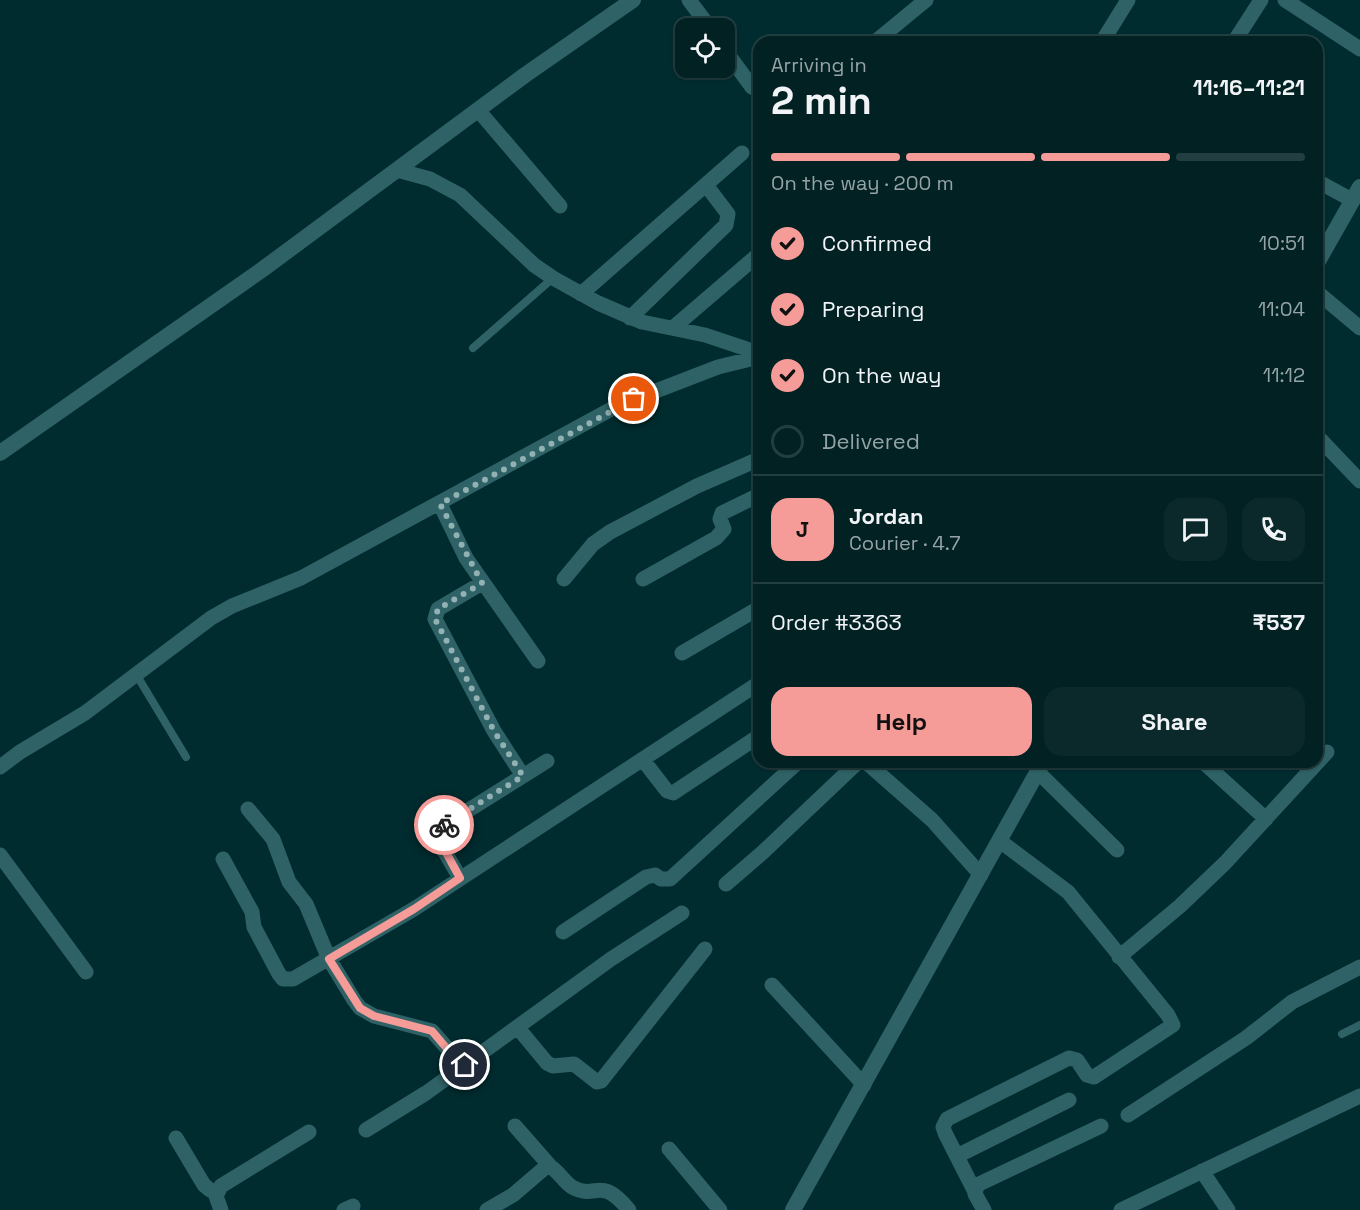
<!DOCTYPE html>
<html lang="en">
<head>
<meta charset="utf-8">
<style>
  :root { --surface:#012123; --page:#0b292b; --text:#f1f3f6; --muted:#96a3a6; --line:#233e41; --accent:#f59b98 }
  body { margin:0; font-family:"Space Grotesk",sans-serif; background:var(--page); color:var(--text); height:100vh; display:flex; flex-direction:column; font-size:22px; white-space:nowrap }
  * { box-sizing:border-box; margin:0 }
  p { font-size:20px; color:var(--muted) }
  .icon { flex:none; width:33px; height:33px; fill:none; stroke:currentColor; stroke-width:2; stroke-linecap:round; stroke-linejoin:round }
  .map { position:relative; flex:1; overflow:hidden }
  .details { position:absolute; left:753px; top:36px; width:570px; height:732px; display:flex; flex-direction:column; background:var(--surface); border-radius:18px; box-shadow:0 2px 4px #0004,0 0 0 2px var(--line) }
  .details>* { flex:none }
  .tools { position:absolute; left:675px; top:18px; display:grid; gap:12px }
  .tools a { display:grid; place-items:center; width:60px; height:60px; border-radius:12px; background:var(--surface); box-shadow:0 2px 4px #0004,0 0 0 2px var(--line); font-size:30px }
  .pin { position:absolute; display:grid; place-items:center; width:51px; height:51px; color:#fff; margin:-26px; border:3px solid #fff; border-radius:50%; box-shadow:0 2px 6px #0007 }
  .courier { position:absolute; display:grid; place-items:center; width:60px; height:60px; margin:-30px; border:4px solid #f59b98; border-radius:50%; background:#fff; color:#222; box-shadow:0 2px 8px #0007 }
  .headline em { font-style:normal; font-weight:800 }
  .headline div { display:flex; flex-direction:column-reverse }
  .headline { display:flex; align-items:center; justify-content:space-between; height:102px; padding:0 18px }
  h1 { font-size:39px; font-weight:800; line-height:45px }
  .bar { display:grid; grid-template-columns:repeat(4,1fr); gap:9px 6px; align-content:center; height:72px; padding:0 18px }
  .bar i { height:8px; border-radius:4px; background:var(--line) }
  .bar .on { background:var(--accent) }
  .bar p { grid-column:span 4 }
  .line { display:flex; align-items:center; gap:15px; padding:0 18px; border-top:2px solid var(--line) }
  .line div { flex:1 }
  .round { display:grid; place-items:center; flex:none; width:63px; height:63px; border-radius:18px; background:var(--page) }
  ol { padding:0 18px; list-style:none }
  li { display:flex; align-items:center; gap:18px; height:66px }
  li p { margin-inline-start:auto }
  li .icon { padding:6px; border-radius:50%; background:var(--accent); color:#111; stroke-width:4 }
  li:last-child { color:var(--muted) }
  li i { width:33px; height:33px; border:3px solid var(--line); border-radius:50% }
  .cta { display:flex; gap:12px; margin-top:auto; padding:12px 18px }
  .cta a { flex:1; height:69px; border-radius:18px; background:var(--accent); color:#111; font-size:24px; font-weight:800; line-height:69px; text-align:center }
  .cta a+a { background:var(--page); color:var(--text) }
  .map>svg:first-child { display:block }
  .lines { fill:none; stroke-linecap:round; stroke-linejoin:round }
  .service { stroke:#2f6266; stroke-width:8 }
  .minor { stroke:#2f6266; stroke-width:15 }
  .secondary { stroke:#2f6266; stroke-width:16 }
  .done { stroke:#91b1b3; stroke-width:6; stroke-dasharray:0 10.8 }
  .route { stroke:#f59b98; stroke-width:8 }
</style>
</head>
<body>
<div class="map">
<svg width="1360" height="1210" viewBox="0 0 1360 1210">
  <rect width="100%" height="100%" fill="#012c2f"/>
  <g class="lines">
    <path class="service" d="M473,348L553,278
      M136,674L186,757
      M1342,1034L1360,1025"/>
    <path class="minor" d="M689,0L710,28
      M1285,0L1360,49
      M875,42L926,0
      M1102,42L1128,0
      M1234,42L1261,0
      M724,49L752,87L759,90
      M478,110L560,206
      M397,170L430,179L460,195L534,265L553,278L598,303L642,322L705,335L759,353
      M1317,181L1352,200
      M1317,292L1360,328
      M581,294L742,153
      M630,318L726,225L728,214L706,185
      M674,327L759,254
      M1317,436L1360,481
      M440,504L466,558L538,661
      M564,579L593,544L610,532L697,486L759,459
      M643,579L716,538L724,529L720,519L722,513L759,495
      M482,583L438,609L435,619L494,731L523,776
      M682,653L759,608
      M643,760L667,791L673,793L759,736
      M866,762L932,820L981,875
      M1203,762L1266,819
      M0,767L20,752L85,713L211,618L232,606L301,578L617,406L718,367L759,357
      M1038,772L1117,850
      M248,809L273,839L289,882L306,904L329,959L354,1000L360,1008L374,1016L432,1031L461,1064L465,1065L611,959L682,913
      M0,855L86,972
      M223,859L252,912L254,927L279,974L283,979H293L414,909L759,683
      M460,878L439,842L437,836L440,828L547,761
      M726,884L762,853L858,762
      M563,932L646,877L655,875L661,879H670L798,762
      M1119,957L1180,906L1225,863L1327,752
      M772,985L864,1085
      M518,1028L547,1063L553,1066L574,1064L597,1082L601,1081L705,949
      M1128,1115L1246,1038L1292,1002L1360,967
      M515,1126L550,1166
      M366,1130L426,1093L465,1065
      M176,1138L204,1185L210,1190L217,1191
      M669,1149L720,1210
      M957,1156L1069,1100
      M1202,1171L1228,1210
      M974,1190L945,1133L943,1127L947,1119L1069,1058L1077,1060L1087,1075L1094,1077L1173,1025L1168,1015L1068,892L1000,841
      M221,1210L216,1196L221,1186L309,1132
      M344,1210L353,1206
      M487,1210L513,1195L548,1165C558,1170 563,1181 572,1187C597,1201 599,1174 629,1210
      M984,1210L975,1194L977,1185L1101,1126
      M1121,1210L1360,1096"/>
    <path class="secondary" d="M1317,263L1360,187
      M0,453L263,269L525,75L633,0
      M793,1210L1043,762"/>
  </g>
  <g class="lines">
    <path class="done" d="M444,825L523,776L494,731L435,619L438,609L482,583L440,504L634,399"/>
    <path class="route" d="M444,825L437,836L460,878L414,909L329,959L360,1008L374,1016L432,1031L460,1064L465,1065"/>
  </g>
</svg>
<div class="tools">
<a><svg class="icon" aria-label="locate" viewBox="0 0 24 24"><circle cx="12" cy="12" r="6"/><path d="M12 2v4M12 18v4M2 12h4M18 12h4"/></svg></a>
</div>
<div class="pin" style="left:634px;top:399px;background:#ea580c"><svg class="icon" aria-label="bag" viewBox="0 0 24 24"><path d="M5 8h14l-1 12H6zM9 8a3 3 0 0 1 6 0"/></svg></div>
<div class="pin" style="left:465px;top:1065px;background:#1f2937"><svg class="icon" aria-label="home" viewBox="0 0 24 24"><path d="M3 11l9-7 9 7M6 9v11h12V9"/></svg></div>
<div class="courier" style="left:444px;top:825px"><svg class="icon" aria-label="bike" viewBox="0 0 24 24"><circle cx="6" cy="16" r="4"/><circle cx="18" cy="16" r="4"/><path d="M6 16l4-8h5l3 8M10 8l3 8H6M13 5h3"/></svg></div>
<section class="details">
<div class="headline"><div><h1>2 min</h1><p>Arriving in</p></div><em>11:16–11:21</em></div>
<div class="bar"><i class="on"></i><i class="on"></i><i class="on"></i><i></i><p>On the way · 200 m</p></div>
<ol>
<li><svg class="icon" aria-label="check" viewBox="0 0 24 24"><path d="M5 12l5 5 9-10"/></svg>Confirmed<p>10:51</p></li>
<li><svg class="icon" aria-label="check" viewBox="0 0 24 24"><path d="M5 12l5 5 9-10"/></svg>Preparing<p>11:04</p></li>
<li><svg class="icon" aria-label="check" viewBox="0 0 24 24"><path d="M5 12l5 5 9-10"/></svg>On the way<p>11:12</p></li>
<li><i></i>Delivered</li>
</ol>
<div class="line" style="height:108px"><b class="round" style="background:var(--accent);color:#111">J</b><div><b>Jordan</b><p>Courier · 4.7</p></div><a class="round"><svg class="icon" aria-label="chat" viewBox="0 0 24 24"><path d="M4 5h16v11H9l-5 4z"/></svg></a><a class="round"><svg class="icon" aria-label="phone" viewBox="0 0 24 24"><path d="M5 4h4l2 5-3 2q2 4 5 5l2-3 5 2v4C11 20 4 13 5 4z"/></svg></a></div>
<div class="line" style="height:78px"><div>Order #3363</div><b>₹537</b></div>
<div class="cta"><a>Help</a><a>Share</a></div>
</section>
</div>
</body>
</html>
